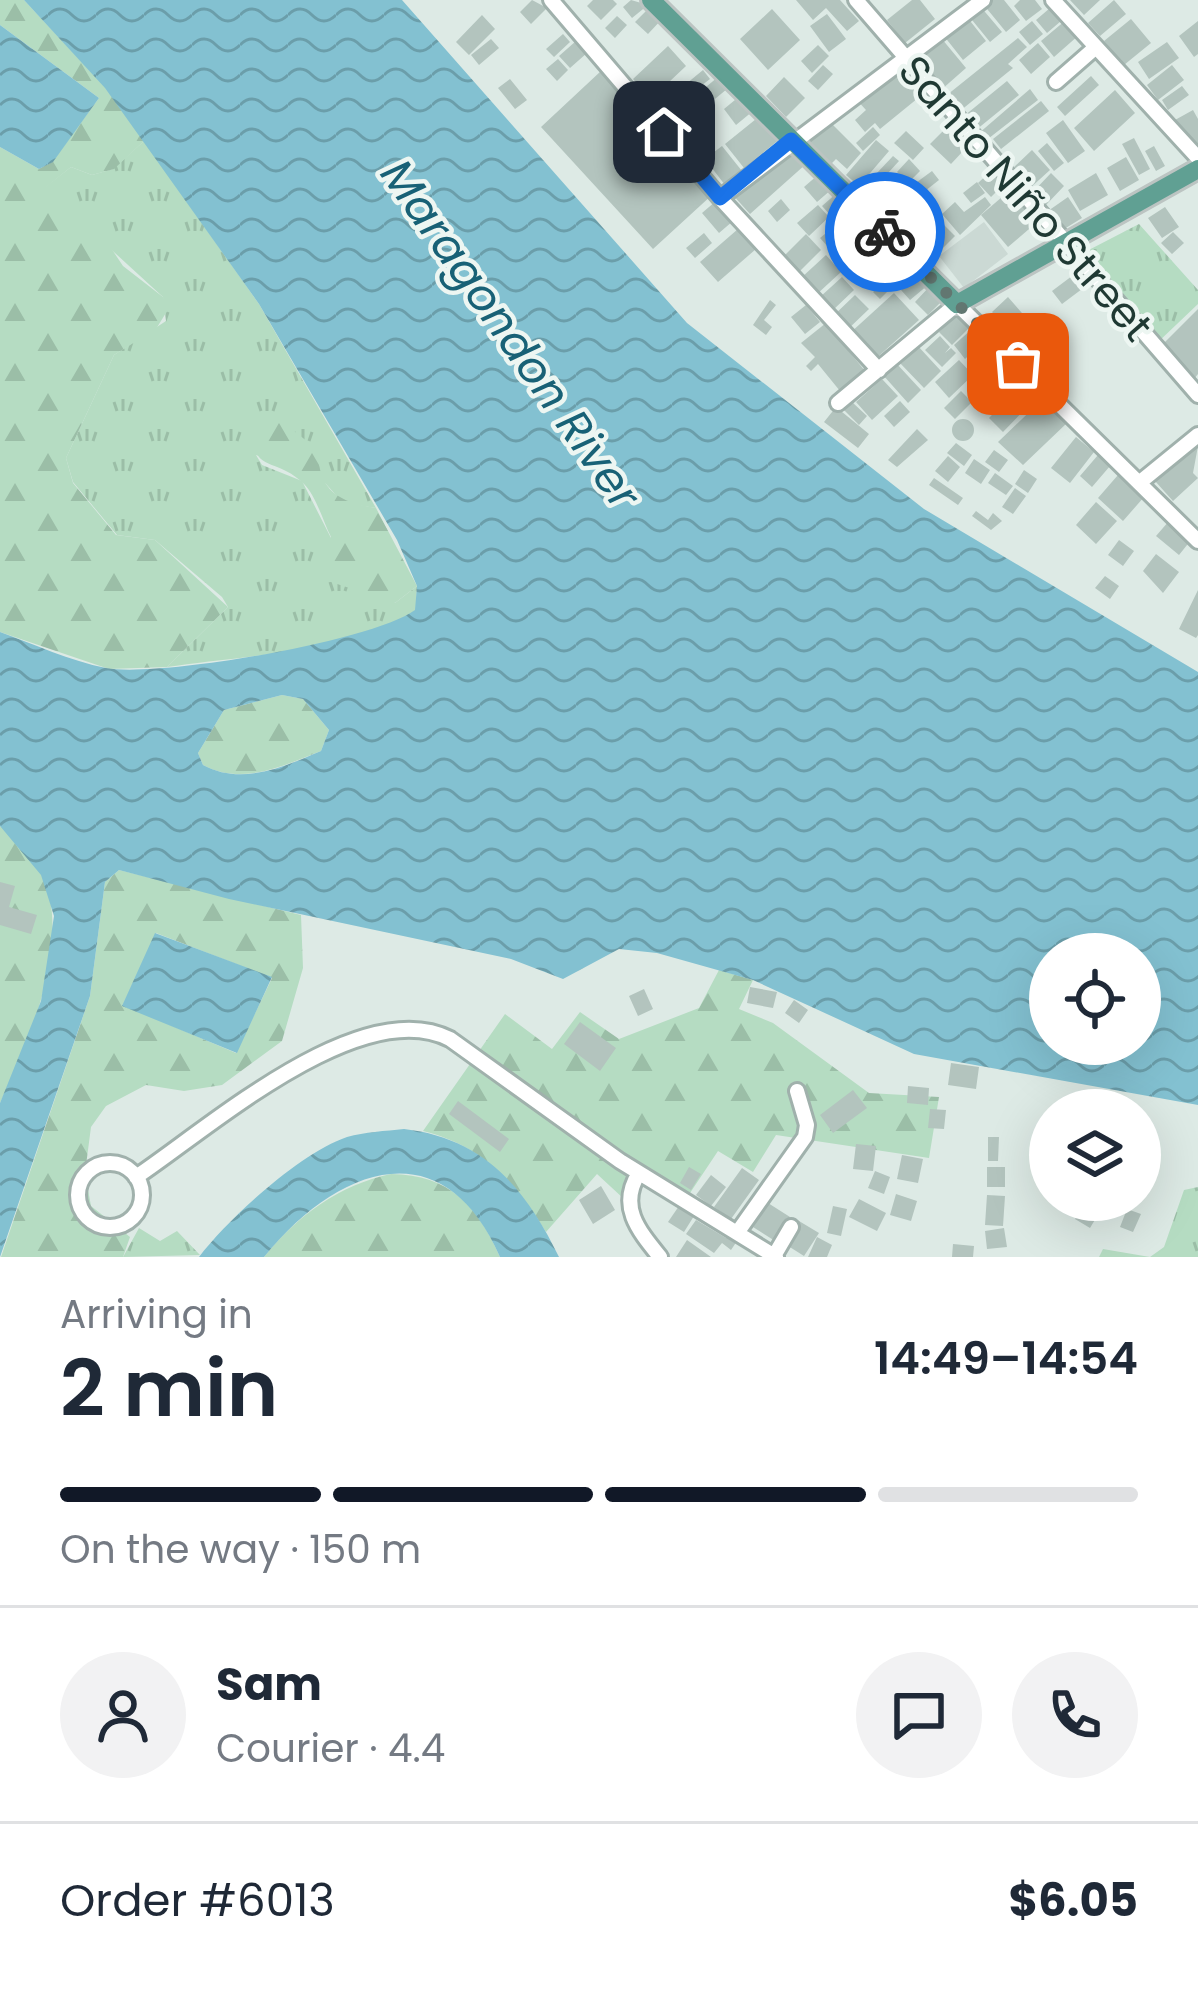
<!DOCTYPE html>
<html lang="en">
<head>
<meta charset="utf-8">
<style>
  :root { --surface:#fff; --page:#f2f2f3; --text:#1f2937; --muted:#747a83; --line:#e0e1e3; --accent:#111827 }
  body { margin:0; font-family:Poppins,sans-serif; background:var(--page); color:var(--text); height:100vh; display:flex; flex-direction:column; font-size:45px; white-space:nowrap }
  * { box-sizing:border-box; margin:0 }
  p { font-size:39px; color:var(--muted) }
  .icon { flex:none; width:66px; height:66px; fill:none; stroke:currentColor; stroke-width:2; stroke-linecap:round; stroke-linejoin:round }
  .map { position:relative; height:1257px; overflow:hidden }
  .sheet { display:flex; flex-direction:column; background:var(--surface); flex:1 }
  .sheet>* { flex:none }
  .buttons { position:absolute; left:1029px; top:933px; display:grid; gap:24px }
  .buttons a { display:grid; place-items:center; width:132px; height:132px; border-radius:50%; background:var(--surface); box-shadow:0 12px 48px #0002; font-size:60px }
  .pin { position:absolute; display:grid; place-items:center; width:102px; height:102px; color:#fff; margin:-51px; border-radius:24px; box-shadow:0 6px 18px #0006 }
  .courier { position:absolute; display:grid; place-items:center; width:120px; height:120px; margin:-60px; border:9px solid #1a73e8; border-radius:50%; background:#fff; color:#222; box-shadow:0 3px 15px #0007 }
  .head em { font-style:normal; font-weight:600 }
  .head div { display:flex; flex-direction:column-reverse }
  .head { display:flex; align-items:center; justify-content:space-between; height:204px; padding:0 60px }
  h1 { font-size:78px; font-weight:600; line-height:90px }
  .bar { display:grid; grid-template-columns:repeat(4,1fr); gap:18px 12px; align-content:center; height:144px; padding:0 60px }
  .bar i { height:15px; border-radius:9px; background:var(--line) }
  .bar .selected { background:var(--accent) }
  .bar p { grid-column:span 4 }
  .line { display:flex; align-items:center; gap:30px; padding:0 60px; border-top:3px solid var(--line) }
  .line div { flex:1 }
  .round { display:grid; place-items:center; flex:none; width:126px; height:126px; border-radius:63px; background:var(--page) }
  .map>svg:first-child { display:block }
  .built { fill:#cbd9d4 }
  .grass { fill:url(#grass-tufts) }
  .forest { fill:url(#forest-firs); fill-rule:evenodd }
  .water { fill:url(#water-waves); fill-rule:evenodd }
  .building { fill:#b3c4be }
  .lines { fill:none; stroke-linecap:round; stroke-linejoin:round }
  .minor-casing { stroke:#a0b1ac; stroke-width:20 }
  .major-casing { stroke:#bcc4c2; stroke-width:24 }
  .minor { stroke:#fff; stroke-width:14 }
  .major { stroke:#60a093; stroke-width:18 }
  .done { stroke:#627771; stroke-width:12; stroke-dasharray:0 21.6 }
  .route { stroke:#1a73e8; stroke-width:15 }
  .labels { text-anchor:middle; stroke-width:9; stroke-linejoin:round; paint-order:stroke }
  .street-label { font-size:42px; fill:#1f3933; stroke:#edf6f2 }
  .water-label { font-size:45px; font-style:italic; fill:#186176; stroke:#edf6f2 }
</style>
</head>
<body>
<div class="map">
<svg width="1198" height="1257" viewBox="0 0 1198 1257">
  <defs>
    <pattern id="grass-tufts" width="24" height="20" patternUnits="userSpaceOnUse" patternTransform="scale(3)"><rect width="24" height="20" fill="#b5dcc2"/><path d="M3 7l-1-3M5 7V3M7 7l1-3M15 17l-1-3M17 17v-4M19 17l1-3" fill="none" stroke="#9bbea7"/></pattern>
    <pattern id="forest-firs" width="22" height="20" patternUnits="userSpaceOnUse" patternTransform="scale(3)"><rect width="22" height="20" fill="#b5dcc2"/><path d="M5 1l3.5 6h-7zM16 11l3.5 6h-7z" fill="#9bbea7"/></pattern>
    <pattern id="water-waves" width="16" height="10" patternUnits="userSpaceOnUse" patternTransform="scale(3)"><rect width="16" height="10" fill="#83c1d1"/><path d="M0 5q4-4 8 0t8 0" fill="none" stroke="#6b9eaa"/></pattern>
  </defs>
  <rect width="100%" height="100%" fill="#ddeae5"/>
  <path class="built" d="M984,222L1008,254L964,288L939,256Z"/>
  <path class="grass" d="M144,141L259,304L376,508L343,503L318,475L256,455L262,465L302,481L331,538L395,603L417,586L416,610C358,652 238,656 167,667L228,607L222,597L155,540L117,535L73,482L66,458L114,355L166,321L163,297L44,188L71,167L92,175L113,169Z
    M1139,224L1198,290V304L1156,344L1081,254Z
    M1198,1187V1257H1099L1103,1249L1150,1257L1164,1247L1184,1190Z
    M139,1228L160,1241L177,1231L200,1255L123,1257Z"/>
  <path class="forest" d="M0,0H24L105,87L144,141L114,169L92,175L71,167L45,188L107,242L123,266L163,297L169,308L156,329L114,355L66,458L73,483L116,535L155,540L228,607L167,667L109,669L0,632V147L39,169L52,162L99,98L0,25Z
    M269,411L318,450C318,491 339,502 376,508L417,586L395,603L322,579L315,569L331,537C323,521 316,496 304,484C274,454 243,477 257,413Z
    M282,695L303,699L329,730L321,751C283,766 242,786 203,765L198,753L224,710Z
    M0,826C97,886 37,1025 0,1103Z
    M119,870L301,915L303,968L282,1041L222,1085L184,1091L146,1085L106,1106L91,1127L85,1173L91,1206L130,1237L123,1257H1L90,996L105,882ZM156,933L272,978L236,1053L123,1005Z
    M719,970L753,980L739,1009L773,1023L869,1093L939,1097L929,1158L776,1135L753,1172L718,1151L690,1193L647,1167L624,1199L597,1174L546,1232C515,1182 481,1145 423,1131L505,1014L552,1049L580,1012L619,1039L699,1008Z
    M391,1174C450,1175 477,1205 500,1257H264C297,1216 339,1185 391,1174Z"/>
  <path class="water" d="M24,0H402L687,323L924,509L1198,672V1105L914,1054L753,980L657,953L619,949L563,979L511,959L229,899L119,870L105,882L90,996L0,1257V1103L41,1001L54,916L41,875L0,826V632C34,644 70,661 106,668C158,678 373,641 415,610L417,586L397,540L259,304L105,88ZM282,695L303,699L329,730L321,751C283,767 242,786 203,765L198,753L224,710ZM1050,954H1140V1044H1050Z
    M0,25L99,98L53,162L39,169L0,147Z
    M155,933L272,977L237,1053L122,1006Z
    M404,1129C483,1138 525,1187 559,1257H500C443,1127 338,1166 264,1257H199C229,1218 300,1153 347,1137C365,1132 385,1131 404,1129Z"/>
  <path class="building" d="M532,0L547,8L531,24L520,12Z
    M593,0H613L617,4L601,20L587,6Z
    M631,0L648,5L632,18L623,7Z
    M796,0H840L859,21L847,31L826,8L813,20Z
    M912,0H920L935,19L905,43L887,20Z
    M988,0H1004L1020,20L1006,32L983,4Z
    M1020,0H1035L1042,9L1026,21L1014,6Z
    M1070,0H1100L1084,15Z
    M1114,0L1126,14L1100,36L1088,23Z
    M980,6L1002,32L990,42L968,15Z
    M650,7L662,19L648,34L635,22Z
    M1050,8L1061,21L1047,33L1036,20Z
    M772,9L800,40L768,70L740,39Z
    M827,14L846,39L829,52L810,26Z
    M482,15L495,29L469,55L456,42Z
    M617,16L627,25L615,38L605,28Z
    M967,17L986,41L963,60L944,36Z
    M1131,19L1151,43L1124,65L1104,41Z
    M1066,20L1079,35L1054,57L1041,41Z
    M1032,21L1043,34L1030,45L1019,32Z
    M1198,21V54L1194,57L1179,36Z
    M937,33L966,68L941,90L912,55Z
    M563,34L570,42L554,57L546,49Z
    M1018,38L1027,47L1008,64L1013,68L960,111L947,95Z
    M491,39L499,48L479,65L471,55Z
    M576,41L587,53L570,68L559,56Z
    M1167,42L1179,58L1149,79L1138,62Z
    M1038,43L1050,57L1031,74L1019,60Z
    M818,45L829,56L812,73L801,61Z
    M668,46L686,66L651,99L633,79Z
    M558,59L568,70L557,81L546,69Z
    M900,64L923,94L880,129L875,123L865,132L855,120L866,110L856,99Z
    M823,65L833,74L818,90L808,81Z
    M1172,65L1184,80L1158,100L1147,85Z
    M703,70L710,79L693,92L686,84Z
    M601,71L713,194L653,249L541,127Z
    M1091,76L1099,85L1065,116L1057,107Z
    M718,77L727,89L704,108L695,96Z
    M784,77L805,98L786,117L766,96Z
    M510,79L527,100L515,109L498,88Z
    M1007,81L1019,95L976,130L964,116Z
    M1182,86L1189,95L1168,110L1162,100Z
    M1030,89L1038,100L984,142L978,134Z
    M1115,90L1135,113L1094,151L1074,128Z
    M668,92L681,107L670,116L657,101Z
    M741,95L753,111L736,125L724,109Z
    M1041,101L1049,111L1001,149L993,139Z
    M1193,110L1198,119V149L1193,152L1175,120Z
    M688,112L699,126L684,139L672,125Z
    M761,115L780,139L744,168L725,144Z
    M1063,120L1085,151L1068,163L1046,133Z
    M829,121L861,153L847,169L836,159L831,164L809,141Z
    M704,122L714,132L696,151L686,140Z
    M873,127L880,135L863,151L856,143Z
    M945,129L965,149L951,164L930,144Z
    M906,131L924,148L913,160L894,143Z
    M1134,138L1150,169L1139,175L1122,144Z
    M876,140L889,151L859,186L846,175Z
    M1047,143L1064,163L1054,171L1038,151Z
    M789,145L806,164L750,214L732,194Z
    M722,146L742,171L725,185L705,159Z
    M1154,146L1165,166L1156,171L1145,151Z
    M1032,150L1050,170L1029,189L1011,170Z
    M893,156L899,161L867,196L860,191Z
    M1126,157L1139,180L1120,191L1107,168Z
    M909,159L920,171L908,183L897,172Z
    M992,170L1005,183L991,197L978,183Z
    M932,171L939,180L920,195L913,185Z
    M892,173L901,181L880,204L872,196Z
    M1051,173L1064,186L1046,205L1032,193Z
    M1096,173L1108,195L1080,211L1068,190Z
    M819,174L832,189L817,202L804,187Z
    M977,182L985,193L971,203L963,193Z
    M902,186L911,195L893,213L884,205Z
    M1009,191L1036,223L1008,247L981,215Z
    M838,192L848,203L833,218L822,206Z
    M985,197L991,205L960,235L942,214L955,202L964,212Z
    M1068,197L1082,218L1061,231L1048,211Z
    M911,198L920,206L907,221L897,214Z
    M781,199L790,210L777,222L768,211Z
    M716,201L733,221L719,233L702,213Z
    M818,205L829,217L809,236L797,223Z
    M924,207L934,215L917,234L908,226Z
    M1165,207L1179,227L1162,238L1148,218Z
    M861,217L892,249L870,269L850,248L838,258L820,238L831,229L839,238Z
    M938,219L955,236L934,257L917,240Z
    M738,229L756,249L718,282L700,262Z
    M1173,232L1184,243L1172,254L1161,243Z
    M704,233L712,243L695,258L686,248Z
    M806,234L821,250L799,272L784,256Z
    M897,253L910,269L880,299L873,292L883,283L879,278L874,284L865,275L859,280L852,273L861,264L873,273Z
    M826,255L841,272L816,295L801,278Z
    M1076,273L1086,286L1062,304L1052,291Z
    M919,275L928,285L910,300L901,290Z
    M842,277L854,290L832,311L820,297Z
    M931,285L944,299L928,315L915,302Z
    M894,293L919,320L873,361L849,334Z
    M855,295L869,309L846,331L832,317Z
    M1008,297L1029,321L1013,335L992,312Z
    M770,300L776,305L764,320L772,327L766,335L753,325Z
    M806,305L820,322L805,334L791,317Z
    M1198,309V374L1194,379L1161,346Z
    M957,314L970,327L952,345L939,332Z
    M826,323L865,371L840,391L818,364L811,371L806,366L815,357L801,343Z
    M972,329L984,341L965,359L954,345Z
    M940,336L950,347L945,353L951,348L956,353L942,367L925,350Z
    M917,345L941,371L924,388L899,362Z
    M959,360L973,375L949,398L935,382Z
    M1003,360L1024,379L1002,401L992,391L1005,379L995,369Z
    M896,363L921,390L908,403L883,375Z
    M989,367L1001,379L979,399L968,387Z
    M882,379L898,396L872,420L856,402Z
    M961,391L972,402L955,419L944,408Z
    M1015,391L1029,405L1003,432L989,418Z
    M1044,398L1068,422L1023,465L998,442Z
    M900,401L910,412L894,427L884,416Z
    M852,402L867,416L859,425L844,410Z
    M836,407L869,434L858,448L824,422Z
    M952 430a11 11 0 1 1 22 0a11 11 0 1 1-22 0Z
    M917,429L928,440L897,467L888,460Z
    M1076,437L1094,452L1070,483L1051,468Z
    M956,443L972,455L964,466L947,453Z
    M1198,446L1193,473L1198,478L1173,501L1155,481Z
    M994,450L1008,460L999,472L985,462Z
    M1098,455L1110,466L1092,487L1080,476Z
    M948,456L960,467L948,482L935,471Z
    M974,459L990,470L981,484L965,473Z
    M1024,470L1037,479L1028,493L1015,484Z
    M995,473L1013,486L1006,495L988,483Z
    M1118,475L1144,497L1123,521L1098,498Z
    M934,478L963,498L958,505L929,485Z
    M1015,488L1026,496L1013,514L1002,507Z
    M1096,502L1117,521L1096,544L1076,525Z
    M976,511L988,520L993,513L1002,521L991,530L972,516Z
    M1169,521L1191,540L1179,555L1156,536Z
    M1119,540L1134,551L1123,566L1108,555Z
    M1156,554L1179,572L1163,593L1143,571Z
    M1105,576L1119,586L1110,599L1095,588Z
    M1198,590V635L1196,638L1179,629Z
    M0,882L15,886L9,907L37,915L31,934L0,925Z
    M750,987L777,992L773,1008L747,1003Z
    M644,989L653,1009L638,1016L629,996Z
    M794,1000L808,1010L799,1023L785,1013Z
    M580,1022L616,1048L600,1071L564,1044Z
    M951,1063L979,1067L976,1089L948,1085Z
    M908,1086L929,1088L928,1105L907,1103Z
    M853,1090L867,1108L833,1133L820,1115Z
    M458,1101L509,1139L500,1152L449,1114Z
    M930,1109L946,1110L944,1129L928,1128Z
    M988,1137H999L998,1161H988Z
    M856,1144L876,1146L873,1171L853,1169Z
    M902,1155L923,1159L918,1183L897,1179Z
    M689,1167L701,1174L691,1190L680,1183Z
    M987,1167H1005V1187H987Z
    M742,1168L759,1180L731,1219L714,1207Z
    M875,1171L890,1177L884,1194L868,1188Z
    M711,1175L726,1187L711,1206L696,1195Z
    M601,1186L615,1210L593,1224L579,1200Z
    M896,1194L917,1201L911,1221L890,1215Z
    M987,1195L1005,1196L1003,1226L985,1225Z
    M859,1199L886,1213L877,1231L849,1217Z
    M1087,1200L1102,1208L1090,1228L1075,1219Z
    M768,1203L790,1217L775,1241L753,1227Z
    M679,1206L694,1216L684,1232L668,1222Z
    M833,1206L847,1209L841,1236L827,1233Z
    M1127,1209L1141,1214L1133,1232L1120,1227Z
    M696,1220L726,1238L731,1231L739,1238L731,1250L722,1243L714,1253L686,1234Z
    M799,1221L819,1233L804,1256L785,1244Z
    M1004,1228L1007,1247L987,1249L985,1231Z
    M817,1237L832,1245L827,1257H808Z
    M687,1240L711,1257H676Z
    M953,1244L974,1246L973,1257H952Z"/>
  <g class="lines">
    <defs>
      <path id="minor" d="M551,0L720,198L879,370
        M856,0L1198,395
        M1053,0L1198,158
        M1056,82L1096,47
        M720,198L983,0
        M838,403L957,304L1198,541
        M1139,483L1198,435
        M78 1195a32 32 0 1 1 64 0a32 32 0 1 1-64 0Z
        M639,1173C618,1206 638,1230 660,1257
        M136,1177C208,1129 361,993 450,1039L620,1161L776,1257
        M737,1233L805,1137L807,1125L797,1091
        M774,1256L791,1227"/>
      <path id="major" d="M651,0L957,304L1198,169"/>
    </defs>
    <use href="#minor" class="minor-casing"/>
    <use href="#major" class="major-casing"/>
    <use href="#minor" class="minor"/>
    <use href="#major" class="major"/>
  </g>
  <g class="lines">
    <path class="done" d="M885,232L1018,364"/>
    <path class="route" d="M664,132L720,198L791,140L885,232"/>
  </g>
  <g class="labels">
    <g class="street-label">
      <text transform="translate(1026 198) rotate(49)" y="15">Santo Niño Street</text>
    </g>
    <g class="water-label">
      <text transform="translate(511 334) rotate(55)" y="16">Maragondon River</text>
    </g>
  </g>
</svg>
<div class="buttons">
<a><svg class="icon" aria-label="locate" viewBox="0 0 24 24"><circle cx="12" cy="12" r="6"/><path d="M12 2v4M12 18v4M2 12h4M18 12h4"/></svg></a>
<a><svg class="icon" aria-label="layers" viewBox="0 0 24 24"><path d="M12 4l9 5-9 5-9-5zM3 14l9 5 9-5"/></svg></a>
</div>
<div class="pin" style="left:1018px;top:364px;background:#ea580c"><svg class="icon" aria-label="bag" viewBox="0 0 24 24"><path d="M5 8h14l-1 12H6zM9 8a3 3 0 0 1 6 0"/></svg></div>
<div class="pin" style="left:664px;top:132px;background:#1f2937"><svg class="icon" aria-label="home" viewBox="0 0 24 24"><path d="M3 11l9-7 9 7M6 9v11h12V9"/></svg></div>
<div class="courier" style="left:885px;top:232px"><svg class="icon" aria-label="bike" viewBox="0 0 24 24"><circle cx="6" cy="16" r="4"/><circle cx="18" cy="16" r="4"/><path d="M6 16l4-8h5l3 8M10 8l3 8H6M13 5h3"/></svg></div>
</div>
<section class="sheet">
<div class="head"><div><h1>2 min</h1><p>Arriving in</p></div><em>14:49–14:54</em></div>
<div class="bar"><i class="selected"></i><i class="selected"></i><i class="selected"></i><i></i><p>On the way · 150 m</p></div>
<div class="line" style="height:216px"><a class="round"><svg class="icon" aria-label="person" viewBox="0 0 24 24"><circle cx="12" cy="8" r="4"/><path d="M4 21q1-7 8-7t8 7"/></svg></a><div><b>Sam</b><p>Courier · 4.4</p></div><a class="round"><svg class="icon" aria-label="chat" viewBox="0 0 24 24"><path d="M4 5h16v11H9l-5 4z"/></svg></a><a class="round"><svg class="icon" aria-label="phone" viewBox="0 0 24 24"><path d="M5 4h4l2 5-3 2q2 4 5 5l2-3 5 2v4C11 20 4 13 5 4z"/></svg></a></div>
<div class="line" style="height:156px"><div>Order #6013</div><b>$6.05</b></div>
</section>
</body>
</html>
